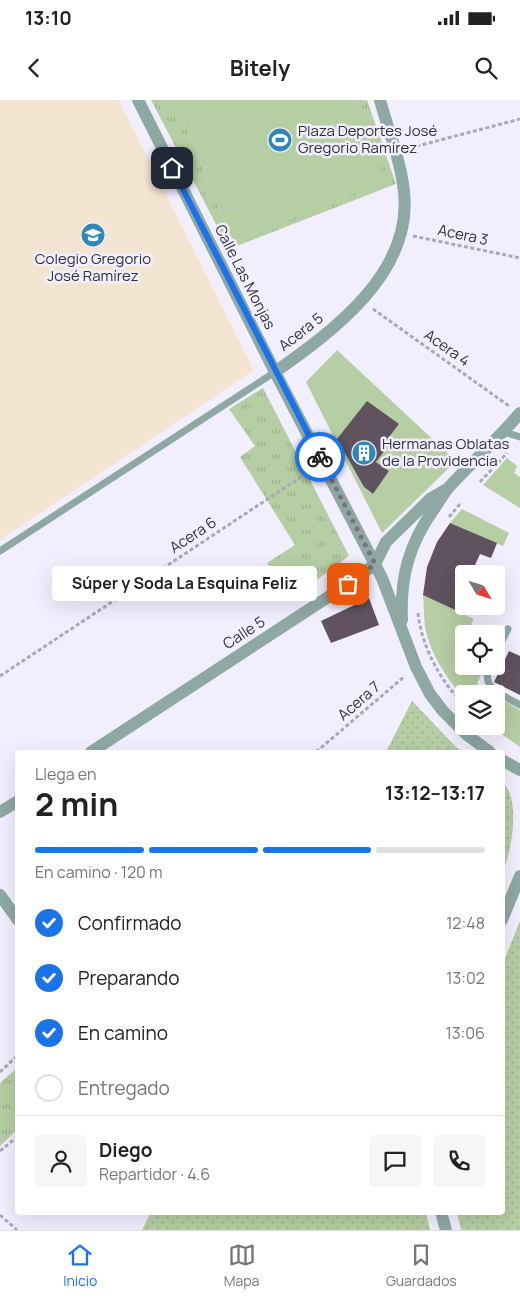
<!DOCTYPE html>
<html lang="es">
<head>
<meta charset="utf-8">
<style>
  :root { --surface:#fff; --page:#f6f6f6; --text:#222; --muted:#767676; --line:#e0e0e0; --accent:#1a73e8 }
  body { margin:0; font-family:Manrope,sans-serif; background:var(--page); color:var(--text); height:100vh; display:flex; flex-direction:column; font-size:19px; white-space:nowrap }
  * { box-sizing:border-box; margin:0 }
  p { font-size:16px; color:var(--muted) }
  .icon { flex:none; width:28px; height:28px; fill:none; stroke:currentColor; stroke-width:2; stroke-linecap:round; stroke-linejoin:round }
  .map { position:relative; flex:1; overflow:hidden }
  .details { position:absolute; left:15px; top:650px; width:490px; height:465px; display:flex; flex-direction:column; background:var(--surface); border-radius:5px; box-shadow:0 5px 20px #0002 }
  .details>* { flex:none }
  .needle { width:32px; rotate:128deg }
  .buttons { position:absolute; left:455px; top:465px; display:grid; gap:10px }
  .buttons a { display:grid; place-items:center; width:50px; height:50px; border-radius:5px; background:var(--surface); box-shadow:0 5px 20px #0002; font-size:25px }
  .pin { position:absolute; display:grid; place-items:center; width:42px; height:42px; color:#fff; margin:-21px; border-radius:10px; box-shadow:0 2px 8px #0006 }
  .courier { position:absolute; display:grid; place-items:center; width:50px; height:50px; margin:-25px; border:4px solid #1a73e8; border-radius:50%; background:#fff; color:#222; box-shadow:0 1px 6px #0007 }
  .bubble { position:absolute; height:35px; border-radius:5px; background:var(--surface); box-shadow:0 5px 20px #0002; font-size:16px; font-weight:700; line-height:35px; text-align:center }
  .head em { font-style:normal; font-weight:700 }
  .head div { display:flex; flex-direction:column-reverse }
  .head { display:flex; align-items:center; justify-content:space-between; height:85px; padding:0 20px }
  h1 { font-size:32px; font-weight:700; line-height:38px }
  .bar { display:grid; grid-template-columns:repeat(4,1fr); gap:8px 5px; align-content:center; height:60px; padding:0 20px }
  .bar i { height:6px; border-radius:4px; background:var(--line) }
  .bar .selected { background:var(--accent) }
  .bar p { grid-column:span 4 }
  .line { display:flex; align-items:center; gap:12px; padding:0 20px; border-top:1px solid var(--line) }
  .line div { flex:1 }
  .round { display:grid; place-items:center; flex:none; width:52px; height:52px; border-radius:5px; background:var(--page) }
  ol { padding:0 20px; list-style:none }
  li { display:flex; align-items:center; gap:15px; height:55px }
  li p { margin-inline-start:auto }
  li .icon { padding:5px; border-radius:50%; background:var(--accent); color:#fff; stroke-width:4 }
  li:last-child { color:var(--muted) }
  li i { width:28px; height:28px; border:2px solid var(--line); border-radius:50% }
  .status { display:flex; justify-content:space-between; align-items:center; height:35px; padding:0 25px; background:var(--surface); direction:ltr }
  .status svg { height:14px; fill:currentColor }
  header { display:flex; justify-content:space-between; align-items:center; height:65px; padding:0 20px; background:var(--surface); font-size:22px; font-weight:700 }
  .menu { display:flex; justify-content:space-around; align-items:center; height:70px; border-top:1px solid var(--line); background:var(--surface); font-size:14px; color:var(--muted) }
  .menu a { display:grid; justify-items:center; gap:2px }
  .menu .selected { color:var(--accent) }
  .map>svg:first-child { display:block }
  .education { fill:#f4e5d2 }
  .grass { fill:url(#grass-dots) }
  .park { fill:url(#park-tufts) }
  .garden { fill:#b5cea4; fill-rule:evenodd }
  .building { fill:#60525e }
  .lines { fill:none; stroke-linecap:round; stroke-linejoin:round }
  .path { stroke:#aaa8b4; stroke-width:3; stroke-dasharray:4 2.5; stroke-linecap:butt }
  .service { stroke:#8ea8a4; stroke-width:7 }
  .minor { stroke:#8ea8a4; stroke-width:12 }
  .done { stroke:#75747d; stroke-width:5; stroke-dasharray:0 9 }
  .route { stroke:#1a73e8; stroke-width:6 }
  .labels { text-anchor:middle; stroke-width:5; stroke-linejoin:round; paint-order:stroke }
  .poi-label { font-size:15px; fill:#323138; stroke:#f1effe; text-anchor:start }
  .street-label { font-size:15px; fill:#323138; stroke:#f1effe }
</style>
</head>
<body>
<div class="status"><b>13:10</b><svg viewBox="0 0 49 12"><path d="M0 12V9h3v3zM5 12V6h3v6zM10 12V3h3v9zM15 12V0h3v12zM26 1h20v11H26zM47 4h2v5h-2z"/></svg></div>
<header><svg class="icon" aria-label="back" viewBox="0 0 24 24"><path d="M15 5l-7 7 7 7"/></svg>Bitely<svg class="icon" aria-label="search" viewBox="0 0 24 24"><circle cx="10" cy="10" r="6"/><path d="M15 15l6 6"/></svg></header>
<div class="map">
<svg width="520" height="1130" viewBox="0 0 520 1130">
  <defs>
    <pattern id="grass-dots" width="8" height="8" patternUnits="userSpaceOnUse" patternTransform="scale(1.25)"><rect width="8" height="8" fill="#b5cea4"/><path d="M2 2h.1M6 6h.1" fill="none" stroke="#9cb18e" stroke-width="1.8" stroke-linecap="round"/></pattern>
    <pattern id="park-tufts" width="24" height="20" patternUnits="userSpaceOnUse" patternTransform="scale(1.25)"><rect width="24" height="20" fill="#b5cea4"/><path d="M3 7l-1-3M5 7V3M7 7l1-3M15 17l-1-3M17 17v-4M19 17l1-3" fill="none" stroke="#9cb18e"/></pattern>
  </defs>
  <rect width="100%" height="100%" fill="#f1effe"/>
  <path class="education" d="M0,0H119L254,270L0,440Z"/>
  <path class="grass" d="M412,601L456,647L463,652H386Z
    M503,682C520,701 513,745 503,772Z
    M520,821V1130H461L457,1113L502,1112L503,863Z
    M151,1112L426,1113L430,1130H142Z"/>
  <path class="park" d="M151,0H175L233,142L385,81L351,0H367L396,84L229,149Z
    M263,288L349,456L291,499L267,463L295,445L240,357L255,346L229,309Z
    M17,968V1030L0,1046V983Z"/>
  <path class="garden" d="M175,0H351L386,81L233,142Z
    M337,250L456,361L382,433L306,282ZM399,324L386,341L390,345L376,362L389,371L373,394L364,387L338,339Z
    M507,358L517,366L514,373L520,377V408L483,385Z
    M462,409L509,433L503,446L450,423Z
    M423,495L474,519L470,526L487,534H464V566H485L477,584L493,594H464V599C447,578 430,554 425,527C424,516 424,506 423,495Z
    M496,596L520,610V647L490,626H496Z"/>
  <path class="building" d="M367,301L399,324L386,341L390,344L376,362L389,371L373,394L364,387L337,339Z
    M450,423L497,443L491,458L480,454L471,474H464V490L455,510L423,495L427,467L437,442Z
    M369,498L379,525L331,543L321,521Z
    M509,551L520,556V595L494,582Z"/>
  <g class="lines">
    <path class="path" d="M410,48L520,19
      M413,136L520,158
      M373,209L509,306
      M480,382L507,353
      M449,417L460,404
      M418,513C422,548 440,580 464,605
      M0,576L310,371
      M485,626L491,632
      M316,652L405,576
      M0,972L18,955
      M0,1051L18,1036
      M0,1115L17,1130"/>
    <path class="service" d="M504,332L520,337
      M0,451L275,272
      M496,553L508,529
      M490,566C479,589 504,595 520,605"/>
    <path class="minor" d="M138,0L275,272L382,478L416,567L430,594L443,611L467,635L490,652
      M275,272C333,231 413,173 404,92C401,61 388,30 380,0
      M402,520C400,477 409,444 434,409C439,402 443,394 449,387C472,362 498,339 520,313
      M91,652L348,484L375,464L386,442L430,399L447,389
      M502,660L520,670
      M0,712L18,701
      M0,795L18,820
      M502,820L520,776
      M441,1112L446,1130"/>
  </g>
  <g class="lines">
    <path class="done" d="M320,357L375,464L348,484"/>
    <path class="route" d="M172,68L320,357"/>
  </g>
  <defs>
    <symbol id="stadium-disc" viewBox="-11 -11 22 22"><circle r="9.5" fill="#3188b7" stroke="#f1effe"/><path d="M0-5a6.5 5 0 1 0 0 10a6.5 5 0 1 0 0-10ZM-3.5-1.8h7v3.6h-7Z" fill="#fff"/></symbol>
    <symbol id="school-disc" viewBox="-11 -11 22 22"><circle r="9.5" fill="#3188b7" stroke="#f1effe"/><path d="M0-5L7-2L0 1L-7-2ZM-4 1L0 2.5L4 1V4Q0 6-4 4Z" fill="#fff"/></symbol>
    <symbol id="building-disc" viewBox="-11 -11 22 22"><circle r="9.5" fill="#3188b7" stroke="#f1effe"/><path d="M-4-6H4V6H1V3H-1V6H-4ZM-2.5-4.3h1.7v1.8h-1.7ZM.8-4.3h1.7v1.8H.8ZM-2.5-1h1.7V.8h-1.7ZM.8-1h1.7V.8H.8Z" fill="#fff"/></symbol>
  </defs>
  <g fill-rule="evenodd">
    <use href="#stadium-disc" x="266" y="26" width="28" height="28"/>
    <use href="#school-disc" x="79" y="121" width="28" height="28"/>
    <use href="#building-disc" x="350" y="339" width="28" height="28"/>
  </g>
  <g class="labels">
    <g class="poi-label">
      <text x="298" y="36">Plaza Deportes José<tspan x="298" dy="17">Gregorio Ramírez</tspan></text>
      <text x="93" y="164" text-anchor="middle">Colegio Gregorio<tspan x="93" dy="17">José Ramírez</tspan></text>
      <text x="382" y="349">Hermanas Oblatas<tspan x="382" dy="17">de la Providencia</tspan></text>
    </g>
    <g class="street-label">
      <text transform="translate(463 135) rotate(12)" y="5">Acera 3</text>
      <text transform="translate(245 177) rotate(63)" y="5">Calle Las Monjas</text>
      <text transform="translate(301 232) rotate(-38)" y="5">Acera 5</text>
      <text transform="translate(447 248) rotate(35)" y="5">Acera 4</text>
      <text transform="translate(193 435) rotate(-33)" y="5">Acera 6</text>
      <text transform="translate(244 533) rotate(-33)" y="5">Calle 5</text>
      <text transform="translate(359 601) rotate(-41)" y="5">Acera 7</text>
    </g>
  </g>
</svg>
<div class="buttons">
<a><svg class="needle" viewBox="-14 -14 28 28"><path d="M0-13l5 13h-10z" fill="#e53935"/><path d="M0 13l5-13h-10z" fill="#767676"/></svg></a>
<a><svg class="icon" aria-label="locate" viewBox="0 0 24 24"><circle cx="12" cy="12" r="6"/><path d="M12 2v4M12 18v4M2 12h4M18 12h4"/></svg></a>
<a><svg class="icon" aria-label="layers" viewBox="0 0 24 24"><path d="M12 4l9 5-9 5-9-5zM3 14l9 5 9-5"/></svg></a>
</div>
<div class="pin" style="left:348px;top:484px;background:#ea580c"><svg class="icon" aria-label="bag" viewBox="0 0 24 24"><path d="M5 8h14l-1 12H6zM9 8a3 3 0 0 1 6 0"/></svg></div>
<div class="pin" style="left:172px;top:68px;background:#1f2937"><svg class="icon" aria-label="home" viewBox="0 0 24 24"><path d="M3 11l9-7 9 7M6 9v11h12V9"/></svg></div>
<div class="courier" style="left:320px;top:357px"><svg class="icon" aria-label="bike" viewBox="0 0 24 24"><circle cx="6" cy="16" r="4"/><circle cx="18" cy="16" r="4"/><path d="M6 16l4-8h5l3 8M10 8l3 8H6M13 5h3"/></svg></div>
<div class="bubble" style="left:52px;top:466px;width:265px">Súper y Soda La Esquina Feliz</div>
<section class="details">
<div class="head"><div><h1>2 min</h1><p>Llega en</p></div><em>13:12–13:17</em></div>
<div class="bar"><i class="selected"></i><i class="selected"></i><i class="selected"></i><i></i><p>En camino · 120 m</p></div>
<ol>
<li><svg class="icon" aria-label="check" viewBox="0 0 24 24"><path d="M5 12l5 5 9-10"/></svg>Confirmado<p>12:48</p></li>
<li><svg class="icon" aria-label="check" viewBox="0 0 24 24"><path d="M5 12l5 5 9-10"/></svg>Preparando<p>13:02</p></li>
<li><svg class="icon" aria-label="check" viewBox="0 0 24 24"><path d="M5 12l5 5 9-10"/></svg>En camino<p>13:06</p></li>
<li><i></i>Entregado</li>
</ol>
<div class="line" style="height:90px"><a class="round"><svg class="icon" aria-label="person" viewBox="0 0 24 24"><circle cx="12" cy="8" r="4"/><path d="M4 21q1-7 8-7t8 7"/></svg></a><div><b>Diego</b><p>Repartidor · 4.6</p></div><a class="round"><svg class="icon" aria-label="chat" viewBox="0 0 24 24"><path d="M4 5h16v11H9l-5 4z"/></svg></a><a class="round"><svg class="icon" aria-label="phone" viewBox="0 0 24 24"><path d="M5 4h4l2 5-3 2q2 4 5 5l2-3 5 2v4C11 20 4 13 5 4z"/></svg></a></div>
</section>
</div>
<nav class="menu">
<a class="selected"><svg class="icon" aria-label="home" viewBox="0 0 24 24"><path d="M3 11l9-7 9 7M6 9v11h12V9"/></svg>Inicio</a>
<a><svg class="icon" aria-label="map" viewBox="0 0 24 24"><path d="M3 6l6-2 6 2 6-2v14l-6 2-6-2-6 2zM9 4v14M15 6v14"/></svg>Mapa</a>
<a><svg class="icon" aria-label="saved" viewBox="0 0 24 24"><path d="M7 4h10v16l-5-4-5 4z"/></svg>Guardados</a>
</nav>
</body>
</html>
